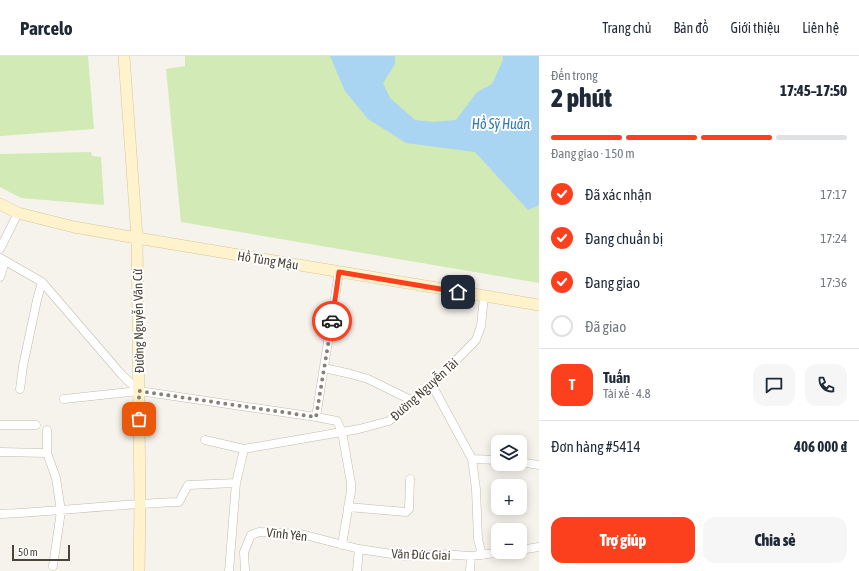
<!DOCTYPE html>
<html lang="vi">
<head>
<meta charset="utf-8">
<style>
  :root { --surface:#fff; --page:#f6f6f7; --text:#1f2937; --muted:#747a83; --line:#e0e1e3; --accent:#fc3f1d }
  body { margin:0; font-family:"Asap Condensed",sans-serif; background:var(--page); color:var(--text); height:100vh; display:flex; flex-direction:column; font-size:15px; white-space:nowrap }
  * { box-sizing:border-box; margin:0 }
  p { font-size:13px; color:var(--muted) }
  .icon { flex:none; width:22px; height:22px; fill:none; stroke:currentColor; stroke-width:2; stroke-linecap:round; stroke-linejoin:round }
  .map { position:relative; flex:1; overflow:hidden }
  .sheet { display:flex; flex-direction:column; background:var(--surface); width:320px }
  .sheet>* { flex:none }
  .controls { position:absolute; left:491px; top:379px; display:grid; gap:8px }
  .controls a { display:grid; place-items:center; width:36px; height:36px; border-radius:8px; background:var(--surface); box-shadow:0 2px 10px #0003; font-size:20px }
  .scale { position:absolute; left:12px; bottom:10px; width:58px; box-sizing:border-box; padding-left:4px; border:2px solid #4b4439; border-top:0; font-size:11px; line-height:14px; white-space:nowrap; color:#4b4439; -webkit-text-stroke:3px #fff; paint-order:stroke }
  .pin { position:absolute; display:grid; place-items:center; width:34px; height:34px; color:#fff; margin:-17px; border-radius:8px; box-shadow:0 2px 6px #0006 }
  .courier { position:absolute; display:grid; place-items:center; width:40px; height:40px; margin:-20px; border:3px solid #fc3f1d; border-radius:50%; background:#fff; color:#222; box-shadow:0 1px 5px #0007 }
  .summary em { font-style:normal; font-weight:800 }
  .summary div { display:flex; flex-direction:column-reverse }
  .summary { display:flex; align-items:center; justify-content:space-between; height:68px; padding:0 12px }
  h1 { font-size:26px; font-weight:800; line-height:30px }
  .bar { display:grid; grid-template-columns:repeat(4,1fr); gap:6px 4px; align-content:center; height:48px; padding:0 12px }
  .bar i { height:5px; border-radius:3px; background:var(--line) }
  .bar .selected { background:var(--accent) }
  .bar p { grid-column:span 4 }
  .line { display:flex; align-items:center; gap:10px; padding:0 12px; border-top:1px solid var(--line) }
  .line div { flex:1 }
  .round { display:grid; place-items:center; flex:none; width:42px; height:42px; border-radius:12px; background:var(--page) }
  ol { padding:0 12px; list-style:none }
  li { display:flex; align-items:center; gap:12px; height:44px }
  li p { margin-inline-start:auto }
  li .icon { padding:4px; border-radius:50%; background:var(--accent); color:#fff; stroke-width:4 }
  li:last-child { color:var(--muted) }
  li i { width:22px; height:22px; border:2px solid var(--line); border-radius:50% }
  .cta { display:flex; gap:8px; margin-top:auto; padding:8px 12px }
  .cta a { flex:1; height:46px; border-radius:12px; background:var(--accent); color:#fff; font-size:16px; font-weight:800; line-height:46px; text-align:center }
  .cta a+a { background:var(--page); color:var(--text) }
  header { display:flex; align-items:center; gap:24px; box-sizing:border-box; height:56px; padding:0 20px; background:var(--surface); border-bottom:1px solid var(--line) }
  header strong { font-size:19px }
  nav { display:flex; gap:22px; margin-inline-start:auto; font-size:14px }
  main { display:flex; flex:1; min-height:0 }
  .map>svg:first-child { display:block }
  .green { fill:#d2eab5 }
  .water { fill:#a9d4f2 }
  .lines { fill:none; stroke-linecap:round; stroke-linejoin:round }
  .street-casing { stroke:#c2bbae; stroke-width:9 }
  .secondary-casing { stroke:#d6c79b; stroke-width:12 }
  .street { stroke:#fff; stroke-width:8 }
  .secondary { stroke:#fff3cd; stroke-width:11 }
  .done { stroke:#878178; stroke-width:4; stroke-dasharray:0 7.2 }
  .route { stroke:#fc3f1d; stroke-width:5 }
  .labels { text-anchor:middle; stroke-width:4; stroke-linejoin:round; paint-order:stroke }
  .street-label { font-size:13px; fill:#4b4439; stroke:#fff }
  .water-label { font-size:14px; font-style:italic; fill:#2e7ab2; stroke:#fff }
</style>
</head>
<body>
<header>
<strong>Parcelo</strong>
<nav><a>Trang chủ</a><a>Bản đồ</a><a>Giới thiệu</a><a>Liên hệ</a></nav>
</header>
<main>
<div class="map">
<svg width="539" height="515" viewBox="0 0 539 515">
  <rect width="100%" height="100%" fill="#f6f3ec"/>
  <path class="green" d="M0,0H88L94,73L0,80Z
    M185,0H539V227L181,166L166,13L185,10Z
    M91,96L92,100L101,101L104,149L21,142L0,131V98Z"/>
  <path class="water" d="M330,0H395V8L383,27L390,42L415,64L434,66L456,64L477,36L492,28L503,4V0H539V149L528,154L475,96L406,87L368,63L345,35Z"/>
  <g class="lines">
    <defs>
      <path id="street" d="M0,193L18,157
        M0,202L42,226L122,319L139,335
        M0,221L5,205
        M324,312L351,318L368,323L413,345
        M432,329L472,403L476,433L478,483L482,499
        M20,333L23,310L37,244L42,226
        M64,343L139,335L316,361L337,365L342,376L351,427V435L342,489
        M316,361L339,216
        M0,369H36
        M47,374V397L56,422L61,455L53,510
        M205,384L244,393
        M0,396L47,397
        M472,403L498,404
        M520,406L539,409
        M348,451L406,456L409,453L410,423
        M0,458C60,455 119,448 179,446L188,429L236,427
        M520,494L539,491
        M229,515L236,427L244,393L359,373L389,365L432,329L476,284L481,270L484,240
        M245,515L244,496L251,479L259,476L301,478L359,493
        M357,515L359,493L405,500L439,498L471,500L504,496
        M470,515L471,500"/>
      <path id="secondary" d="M124,0L137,182L140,448L139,515
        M0,148L18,157L74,171L137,182L539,249"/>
    </defs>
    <use href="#street" class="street-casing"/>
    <use href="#secondary" class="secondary-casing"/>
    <use href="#street" class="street"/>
    <use href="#secondary" class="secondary"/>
  </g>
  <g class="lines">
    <path class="done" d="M139,363V335L316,361L332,265"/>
    <path class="route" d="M332,265L339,216L458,236"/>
  </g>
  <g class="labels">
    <g class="street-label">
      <text transform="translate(268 204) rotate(9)" y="5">Hồ Tùng Mậu</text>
      <text transform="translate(138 265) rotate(-91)" y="5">Đường Nguyễn Văn Cừ</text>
      <text transform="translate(424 333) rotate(-42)" y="5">Đường Nguyễn Tài</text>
      <text transform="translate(287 478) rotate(6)" y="5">Vĩnh Yên</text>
      <text transform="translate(421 498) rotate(2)" y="5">Văn Đức Giai</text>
    </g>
    <g class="water-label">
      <text x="501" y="73">Hồ Sỹ Huân</text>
    </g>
  </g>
</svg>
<div class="controls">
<a><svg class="icon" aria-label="layers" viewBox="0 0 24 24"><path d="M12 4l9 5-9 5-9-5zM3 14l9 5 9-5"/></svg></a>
<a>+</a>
<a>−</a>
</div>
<div class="scale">50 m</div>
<div class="pin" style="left:139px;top:363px;background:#ea580c"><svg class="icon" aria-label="bag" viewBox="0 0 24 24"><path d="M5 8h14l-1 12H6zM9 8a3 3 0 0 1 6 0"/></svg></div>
<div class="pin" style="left:458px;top:236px;background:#1f2937"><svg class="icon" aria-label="home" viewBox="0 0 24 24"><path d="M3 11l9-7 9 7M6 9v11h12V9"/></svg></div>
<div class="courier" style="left:332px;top:265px"><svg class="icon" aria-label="car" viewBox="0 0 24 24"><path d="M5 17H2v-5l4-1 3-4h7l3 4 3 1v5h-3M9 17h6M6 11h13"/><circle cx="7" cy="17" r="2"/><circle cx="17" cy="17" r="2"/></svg></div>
</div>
<section class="sheet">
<div class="summary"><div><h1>2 phút</h1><p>Đến trong</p></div><em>17:45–17:50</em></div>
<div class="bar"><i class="selected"></i><i class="selected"></i><i class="selected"></i><i></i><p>Đang giao · 150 m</p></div>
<ol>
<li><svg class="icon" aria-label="check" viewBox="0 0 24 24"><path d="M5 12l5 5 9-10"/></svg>Đã xác nhận<p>17:17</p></li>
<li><svg class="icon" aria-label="check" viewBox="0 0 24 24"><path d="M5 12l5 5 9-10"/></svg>Đang chuẩn bị<p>17:24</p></li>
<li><svg class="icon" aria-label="check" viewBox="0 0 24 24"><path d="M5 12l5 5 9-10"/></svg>Đang giao<p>17:36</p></li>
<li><i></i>Đã giao</li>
</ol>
<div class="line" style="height:72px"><b class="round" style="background:var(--accent);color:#fff">T</b><div><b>Tuấn</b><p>Tài xế · 4.8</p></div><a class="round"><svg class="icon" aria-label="chat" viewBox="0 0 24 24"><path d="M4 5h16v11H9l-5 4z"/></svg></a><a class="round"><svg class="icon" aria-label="phone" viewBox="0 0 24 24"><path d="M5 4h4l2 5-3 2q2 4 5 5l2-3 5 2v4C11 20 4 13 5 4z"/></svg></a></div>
<div class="line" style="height:52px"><div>Đơn hàng #5414</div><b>406 000 ₫</b></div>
<div class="cta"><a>Trợ giúp</a><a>Chia sẻ</a></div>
</section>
</main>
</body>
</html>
